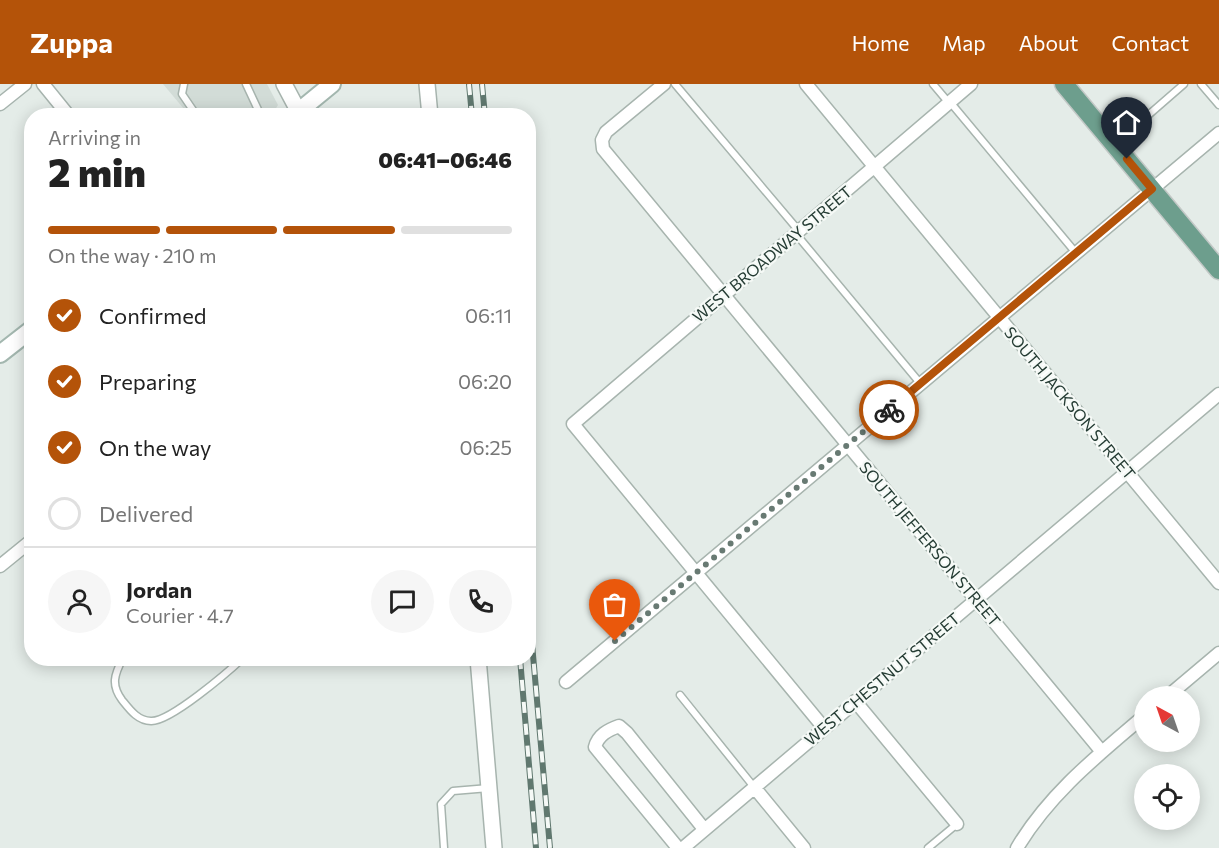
<!DOCTYPE html>
<html lang="en">
<head>
<meta charset="utf-8">
<style>
  :root { --surface:#fff; --page:#f6f6f6; --text:#222; --muted:#767676; --line:#e0e0e0; --accent:#b45309 }
  body { margin:0; font-family:Commissioner,sans-serif; background:var(--page); color:var(--text); height:100vh; display:flex; flex-direction:column; font-size:22px; white-space:nowrap }
  * { box-sizing:border-box; margin:0 }
  p { font-size:20px; color:var(--muted) }
  .icon { flex:none; width:33px; height:33px; fill:none; stroke:currentColor; stroke-width:2; stroke-linecap:round; stroke-linejoin:round }
  .map { position:relative; flex:1; overflow:hidden }
  .panel { position:absolute; left:24px; top:24px; width:512px; height:558px; display:flex; flex-direction:column; background:var(--surface); border-radius:24px; box-shadow:0 3px 15px #0003 }
  .panel>* { flex:none }
  .needle { width:39px; rotate:320deg }
  .buttons { position:absolute; left:1134px; top:602px; display:grid; gap:12px }
  .buttons a { display:grid; place-items:center; width:66px; height:66px; border-radius:50%; background:var(--surface); box-shadow:0 3px 15px #0003; font-size:30px }
  .pin { position:absolute; display:grid; place-items:center; width:51px; height:51px; color:#fff; margin:-62px -26px; border-radius:50% 50% 50% 0; rotate:-45deg; box-shadow:0 0 6px #0007 }
  .pin .icon { rotate:45deg }
  .courier { position:absolute; display:grid; place-items:center; width:60px; height:60px; margin:-30px; border:4px solid #b45309; border-radius:50%; background:#fff; color:#222; box-shadow:0 2px 8px #0007 }
  .headline em { font-style:normal; font-weight:800 }
  .headline div { display:flex; flex-direction:column-reverse }
  .headline { display:flex; align-items:center; justify-content:space-between; height:102px; padding:0 24px }
  h1 { font-size:39px; font-weight:800; line-height:45px }
  .bar { display:grid; grid-template-columns:repeat(4,1fr); gap:9px 6px; align-content:center; height:72px; padding:0 24px }
  .bar i { height:8px; border-radius:4px; background:var(--line) }
  .bar .current { background:var(--accent) }
  .bar p { grid-column:span 4 }
  .line { display:flex; align-items:center; gap:15px; padding:0 24px; border-top:2px solid var(--line) }
  .line div { flex:1 }
  .round { display:grid; place-items:center; flex:none; width:63px; height:63px; border-radius:32px; background:var(--page) }
  ol { padding:0 24px; list-style:none }
  li { display:flex; align-items:center; gap:18px; height:66px }
  li p { margin-inline-start:auto }
  li .icon { padding:6px; border-radius:50%; background:var(--accent); color:#fff; stroke-width:4 }
  li:last-child { color:var(--muted) }
  li i { width:33px; height:33px; border:3px solid var(--line); border-radius:50% }
  header { display:flex; align-items:center; gap:36px; box-sizing:border-box; height:84px; padding:0 30px; background:var(--accent); color:#fff }
  header strong { font-size:28px }
  nav { display:flex; gap:33px; margin-inline-start:auto; font-size:21px }
  .map>svg:first-child { display:block }
  .built { fill:#d2dcd7 }
  .lines { fill:none; stroke-linecap:round; stroke-linejoin:round }
  .service-casing { stroke:#a7b4ae; stroke-width:9 }
  .minor-casing { stroke:#a7b4ae; stroke-width:15 }
  .tertiary-casing { stroke:#a7b4ae; stroke-width:18 }
  .secondary-casing { stroke:#a3b7af; stroke-width:20 }
  .primary-casing { stroke:#c2c8c6; stroke-width:21 }
  .service { stroke:#fff; stroke-width:6 }
  .minor { stroke:#fff; stroke-width:12 }
  .tertiary { stroke:#fff; stroke-width:15 }
  .secondary { stroke:#fff; stroke-width:16 }
  .primary { stroke:#6d9e8d; stroke-width:18 }
  .rail-casing { stroke:#60786f; stroke-width:6 }
  .rail { stroke:#f5f9f6; stroke-width:4; stroke-dasharray:11; stroke-linecap:butt }
  .done { stroke:#687a73; stroke-width:6; stroke-dasharray:0 10.8 }
  .route { stroke:#b45309; stroke-width:8 }
  .labels { text-anchor:middle; stroke-width:4.5; stroke-linejoin:round; paint-order:stroke }
  .street-label { font-size:16px; fill:#253c34; stroke:#f5f9f6 }
</style>
</head>
<body>
<header>
<strong>Zuppa</strong>
<nav><a>Home</a><a>Map</a><a>About</a><a>Contact</a></nav>
</header>
<div class="map">
<svg width="1219" height="764" viewBox="0 0 1219 764">
  <rect width="100%" height="100%" fill="#e4ece8"/>
  <path class="built" d="M163,0H267L278,21L272,31H189Z"/>
  <g class="lines">
    <defs>
      <path id="service" d="M184,0L182,10L197,32
        M246,0L261,32
        M675,0L799,147
        M933,0L949,19
        M1201,0L1219,21
        M950,18L1076,169
        M1115,60L1184,0
        M796,150L920,299
        M123,574C114,591 111,601 122,616C130,626 138,637 151,637C170,638 228,588 243,574
        M680,611L754,703
        M444,764L441,720L453,707L489,704
        M928,764L957,740"/>
      <path id="minor" d="M43,0L69,32
        M664,0L606,48L602,56L603,65L1102,668
        M806,0L1219,499
        M0,20L25,0
        M0,482L32,456
        M566,598L1219,49
        M1168,612L1219,569
        M855,617L957,740
        M824,644L573,340L971,0
        M754,703L804,764
        M678,764L595,663C598,651 608,646 619,642L627,649L704,745
        M683,764L1219,310
        M1017,764C1049,710 1097,672 1144,632"/>
      <path id="tertiary" d="M284,0L301,32
        M427,0L430,32
        M478,574L494,764"/>
      <path id="secondary" d="M293,32L332,0
        M0,270L32,245"/>
      <path id="primary" d="M1064,0L1219,186"/>
    </defs>
    <use href="#service" class="service-casing"/>
    <use href="#minor" class="minor-casing"/>
    <use href="#tertiary" class="tertiary-casing"/>
    <use href="#secondary" class="secondary-casing"/>
    <use href="#primary" class="primary-casing"/>
    <use href="#service" class="service"/>
    <use href="#minor" class="minor"/>
    <use href="#tertiary" class="tertiary"/>
    <use href="#secondary" class="secondary"/>
    <use href="#primary" class="primary"/>
    <defs>
      <path id="rail" d="M469,0L472,32
        M482,0L485,32
        M528,514L550,764
        M520,574L536,764"/>
    </defs>
    <use href="#rail" class="rail-casing"/>
    <use href="#rail" class="rail"/>
  </g>
  <g class="lines">
    <path class="done" d="M615,557L889,326"/>
    <path class="route" d="M889,326L1152,105L1127,75"/>
  </g>
  <g class="labels">
    <g class="street-label">
      <text transform="translate(772 170) rotate(-40)" y="6">WEST BROADWAY STREET</text>
      <text transform="translate(1070 319) rotate(50)" y="6">SOUTH JACKSON STREET</text>
      <text transform="translate(930 460) rotate(50)" y="6">SOUTH JEFFERSON STREET</text>
      <text transform="translate(882 595) rotate(-40)" y="6">WEST CHESTNUT STREET</text>
    </g>
  </g>
</svg>
<div class="buttons">
<a><svg class="needle" viewBox="-14 -14 28 28"><path d="M0-13l5 13h-10z" fill="#e53935"/><path d="M0 13l5-13h-10z" fill="#767676"/></svg></a>
<a><svg class="icon" aria-label="locate" viewBox="0 0 24 24"><circle cx="12" cy="12" r="6"/><path d="M12 2v4M12 18v4M2 12h4M18 12h4"/></svg></a>
</div>
<div class="pin" style="left:615px;top:557px;background:#ea580c"><svg class="icon" aria-label="bag" viewBox="0 0 24 24"><path d="M5 8h14l-1 12H6zM9 8a3 3 0 0 1 6 0"/></svg></div>
<div class="pin" style="left:1127px;top:75px;background:#1f2937"><svg class="icon" aria-label="home" viewBox="0 0 24 24"><path d="M3 11l9-7 9 7M6 9v11h12V9"/></svg></div>
<div class="courier" style="left:889px;top:326px"><svg class="icon" aria-label="bike" viewBox="0 0 24 24"><circle cx="6" cy="16" r="4"/><circle cx="18" cy="16" r="4"/><path d="M6 16l4-8h5l3 8M10 8l3 8H6M13 5h3"/></svg></div>
<section class="panel">
<div class="headline"><div><h1>2 min</h1><p>Arriving in</p></div><em>06:41–06:46</em></div>
<div class="bar"><i class="current"></i><i class="current"></i><i class="current"></i><i></i><p>On the way · 210 m</p></div>
<ol>
<li><svg class="icon" aria-label="check" viewBox="0 0 24 24"><path d="M5 12l5 5 9-10"/></svg>Confirmed<p>06:11</p></li>
<li><svg class="icon" aria-label="check" viewBox="0 0 24 24"><path d="M5 12l5 5 9-10"/></svg>Preparing<p>06:20</p></li>
<li><svg class="icon" aria-label="check" viewBox="0 0 24 24"><path d="M5 12l5 5 9-10"/></svg>On the way<p>06:25</p></li>
<li><i></i>Delivered</li>
</ol>
<div class="line" style="height:108px"><a class="round"><svg class="icon" aria-label="person" viewBox="0 0 24 24"><circle cx="12" cy="8" r="4"/><path d="M4 21q1-7 8-7t8 7"/></svg></a><div><b>Jordan</b><p>Courier · 4.7</p></div><a class="round"><svg class="icon" aria-label="chat" viewBox="0 0 24 24"><path d="M4 5h16v11H9l-5 4z"/></svg></a><a class="round"><svg class="icon" aria-label="phone" viewBox="0 0 24 24"><path d="M5 4h4l2 5-3 2q2 4 5 5l2-3 5 2v4C11 20 4 13 5 4z"/></svg></a></div>
</section>
</div>
</body>
</html>
